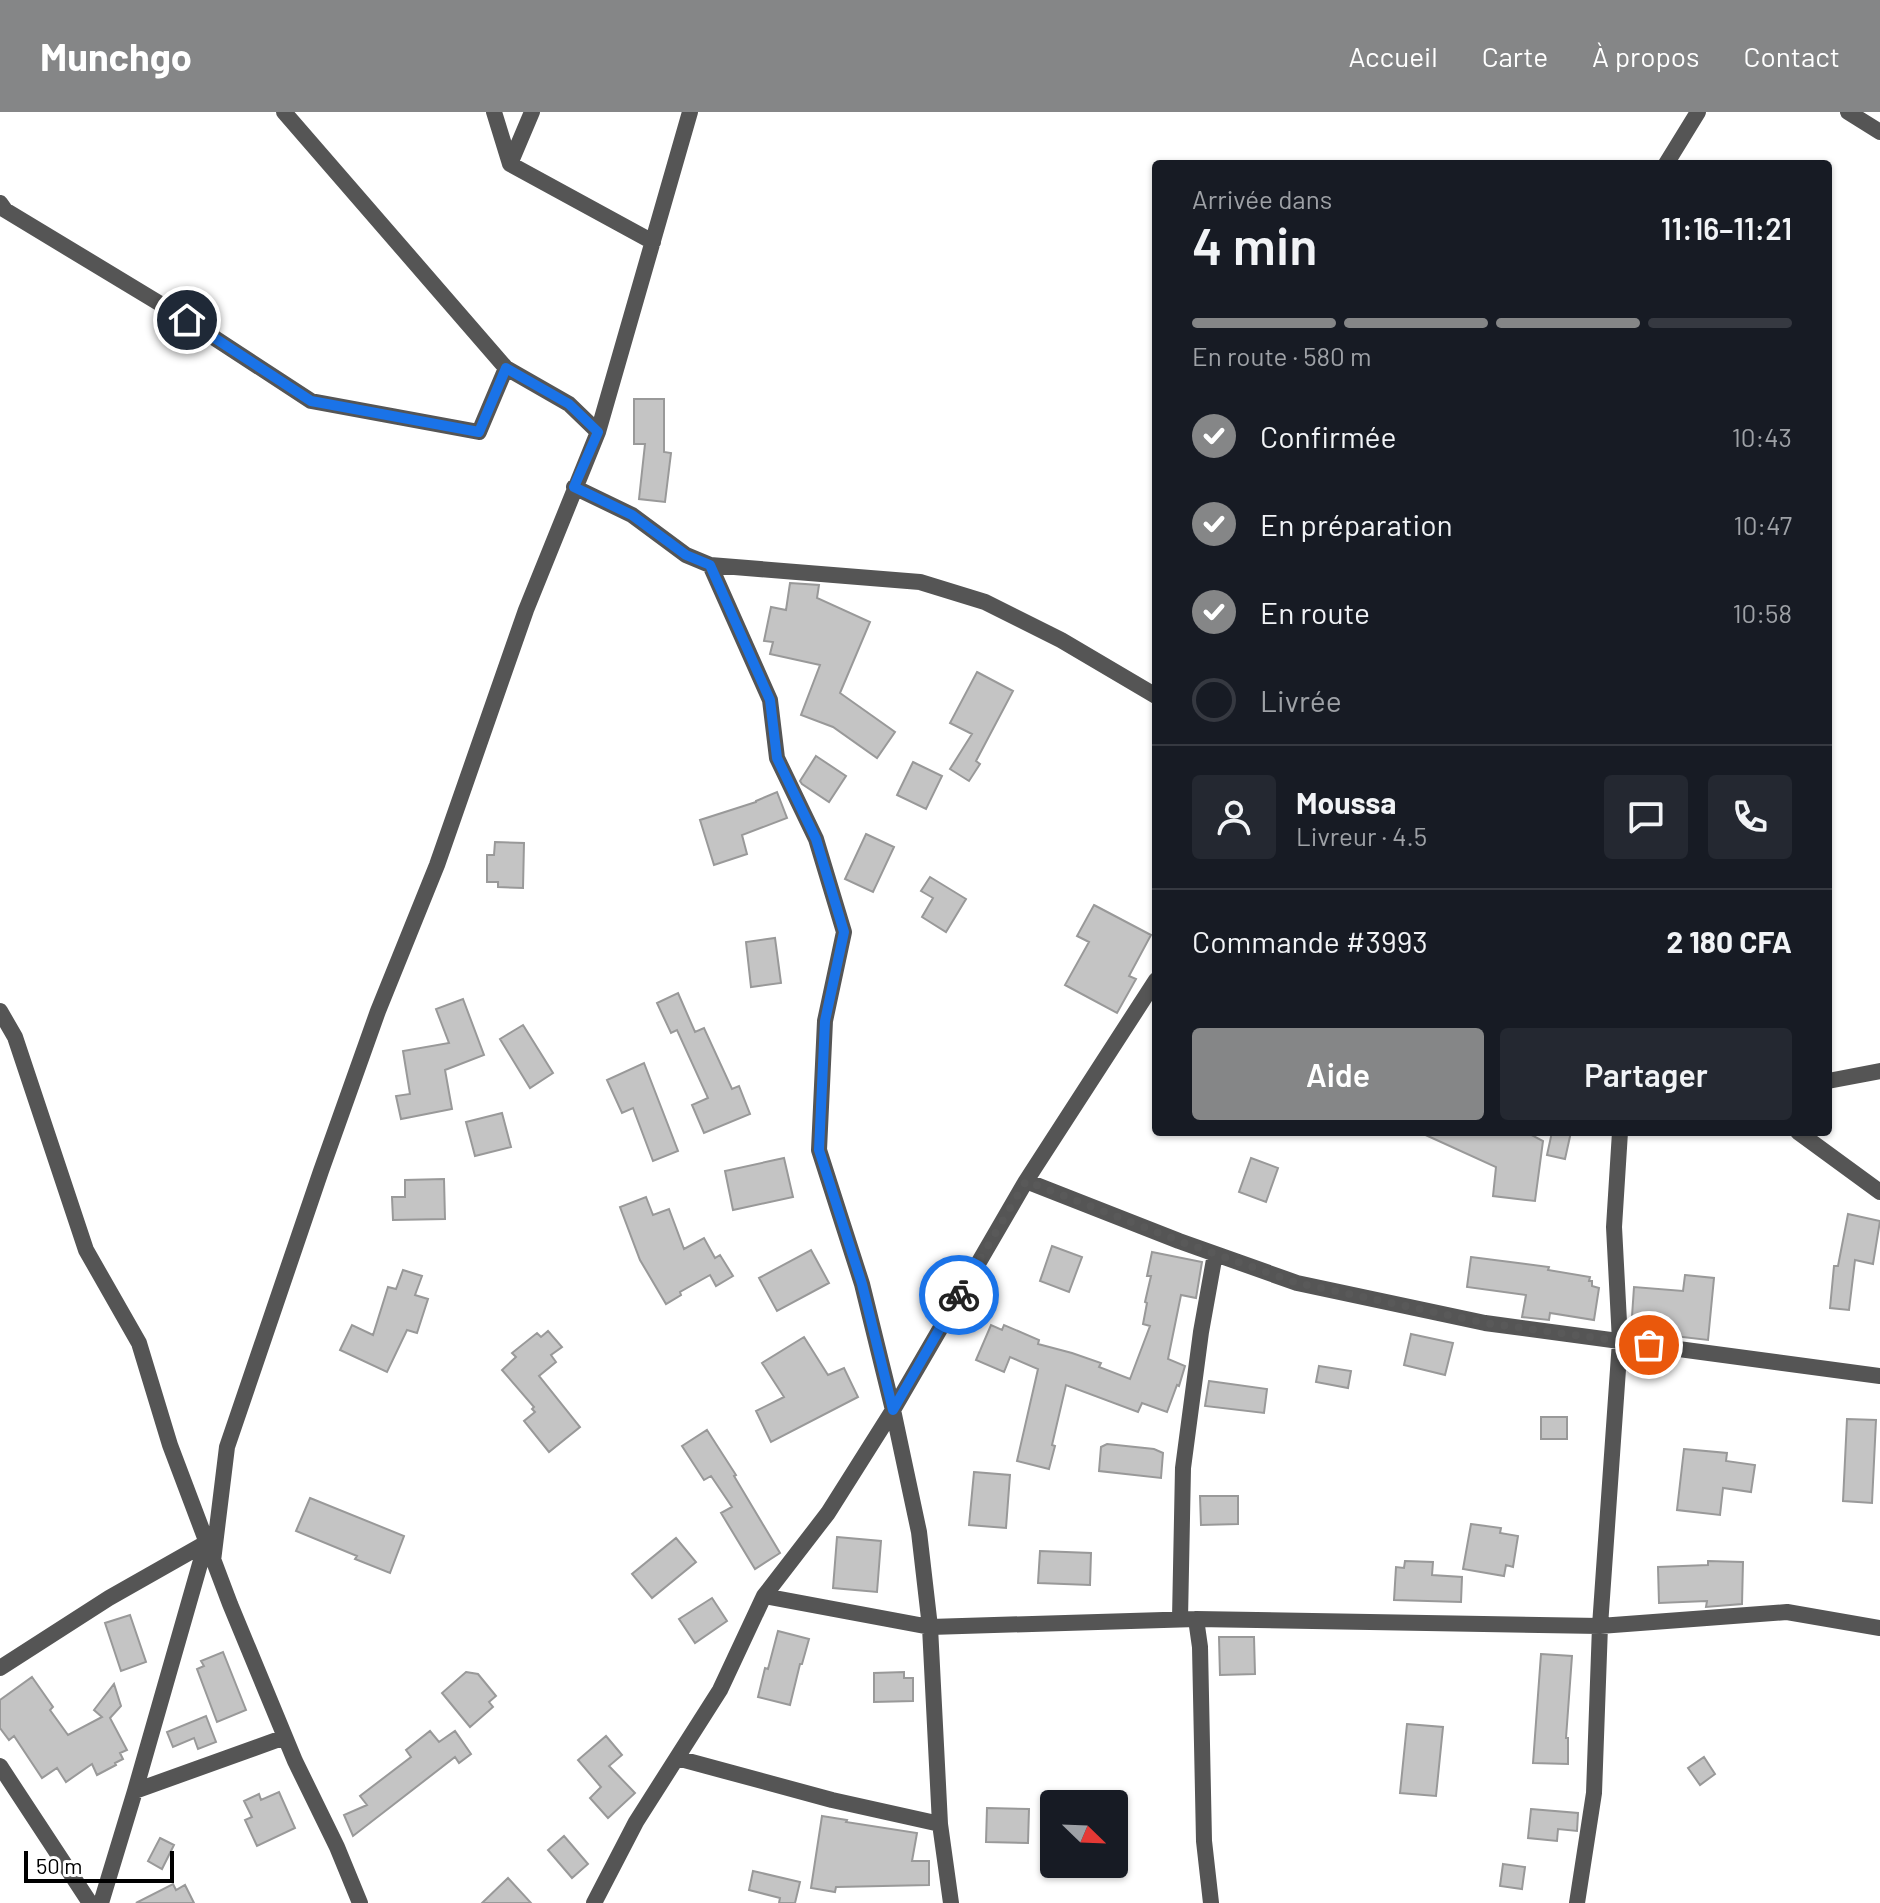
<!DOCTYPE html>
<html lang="fr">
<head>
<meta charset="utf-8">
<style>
  :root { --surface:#171b24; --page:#242831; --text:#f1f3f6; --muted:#9ea1a6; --line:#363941; --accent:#858687 }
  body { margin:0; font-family:Barlow,sans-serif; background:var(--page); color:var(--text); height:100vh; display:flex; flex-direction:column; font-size:30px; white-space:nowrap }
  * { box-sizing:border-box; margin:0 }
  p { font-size:26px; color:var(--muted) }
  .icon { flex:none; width:44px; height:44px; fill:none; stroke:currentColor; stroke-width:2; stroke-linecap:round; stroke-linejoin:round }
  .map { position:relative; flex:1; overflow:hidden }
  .sheet { position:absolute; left:1152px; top:48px; width:680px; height:976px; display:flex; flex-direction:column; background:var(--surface); border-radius:8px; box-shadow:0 2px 6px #0004 }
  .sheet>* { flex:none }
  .needle { width:52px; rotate:113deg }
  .buttons { position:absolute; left:1040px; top:1678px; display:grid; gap:16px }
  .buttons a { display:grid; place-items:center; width:88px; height:88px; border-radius:8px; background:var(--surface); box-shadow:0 2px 6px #0004; font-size:40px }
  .scale { position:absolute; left:24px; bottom:20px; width:150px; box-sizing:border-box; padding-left:8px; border:4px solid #000; border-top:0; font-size:22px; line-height:28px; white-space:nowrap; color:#000; -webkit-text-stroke:6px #fff; paint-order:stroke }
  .pin { position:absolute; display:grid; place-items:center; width:68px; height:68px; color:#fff; margin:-34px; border:4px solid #fff; border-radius:50%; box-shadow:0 2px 8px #0007 }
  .courier { position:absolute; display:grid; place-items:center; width:80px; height:80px; margin:-40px; border:6px solid #1a73e8; border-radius:50%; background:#fff; color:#222; box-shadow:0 2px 10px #0007 }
  .overview em { font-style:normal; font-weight:600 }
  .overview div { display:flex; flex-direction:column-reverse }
  .overview { display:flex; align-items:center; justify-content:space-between; height:136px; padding:0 40px }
  h1 { font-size:52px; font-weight:600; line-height:60px }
  .bar { display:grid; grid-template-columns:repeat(4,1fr); gap:12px 8px; align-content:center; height:96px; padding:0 40px }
  .bar i { height:10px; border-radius:6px; background:var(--line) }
  .bar .selected { background:var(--accent) }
  .bar p { grid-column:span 4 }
  .line { display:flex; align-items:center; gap:20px; padding:0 40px; border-top:2px solid var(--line) }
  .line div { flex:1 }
  .round { display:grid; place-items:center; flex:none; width:84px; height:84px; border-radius:8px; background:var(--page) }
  ol { padding:0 40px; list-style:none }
  li { display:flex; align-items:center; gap:24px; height:88px }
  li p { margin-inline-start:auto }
  li .icon { padding:8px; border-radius:50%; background:var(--accent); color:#fff; stroke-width:4 }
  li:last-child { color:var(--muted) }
  li i { width:44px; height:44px; border:4px solid var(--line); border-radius:50% }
  .button { display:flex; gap:16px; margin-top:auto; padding:16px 40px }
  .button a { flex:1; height:92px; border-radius:8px; background:var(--accent); color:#fff; font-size:32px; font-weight:600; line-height:92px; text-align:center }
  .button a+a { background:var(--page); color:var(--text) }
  header { display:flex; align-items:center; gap:48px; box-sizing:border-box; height:112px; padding:0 40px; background:var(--accent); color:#fff }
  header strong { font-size:38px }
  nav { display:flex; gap:44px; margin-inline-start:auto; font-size:28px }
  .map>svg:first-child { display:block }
  .building { fill:#c4c4c4; stroke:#999; stroke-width:2 }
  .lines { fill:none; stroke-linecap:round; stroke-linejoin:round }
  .minor { stroke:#555; stroke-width:16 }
  .done { stroke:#595959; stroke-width:8; stroke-dasharray:0 14.4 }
  .route { stroke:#1a73e8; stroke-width:10 }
</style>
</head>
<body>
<header>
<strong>Munchgo</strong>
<nav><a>Accueil</a><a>Carte</a><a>À propos</a><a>Contact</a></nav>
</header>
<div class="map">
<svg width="1880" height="1791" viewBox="0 0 1880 1791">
  <rect width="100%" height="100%" fill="#fff"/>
  <path class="building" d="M634,287H664V340L671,341L665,390L639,387L645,332H634Z
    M790,471L819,473L817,486L870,510L840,581L895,620L877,646L833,615L801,603L820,553L770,542L773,530L764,529L771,495L786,498Z
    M977,560L1013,579L976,649L980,652L969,669L950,657L972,622L950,611Z
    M816,644L846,664L829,690L802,672L800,669Z
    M913,650L942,664L926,697L897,683Z
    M777,680L787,706L742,723L747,742L714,753L700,708L756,690V689Z
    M866,722L894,735L873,780L845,767Z
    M495,730L524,731L523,776L498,775V770H487V743H494Z
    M930,765L966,787L946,820L922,805L933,786L921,779Z
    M1094,793L1151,823L1129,864L1136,867L1117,901L1065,873L1089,830L1077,824Z
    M775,826L781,871L751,875L746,830Z
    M678,881L695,920L704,916L732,977L739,974L750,1002L704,1021L692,993L708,986L677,918L671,921L657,891Z
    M463,887L484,943L445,958L452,997L401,1007L396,984L410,982L403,939L449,931L436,897Z
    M523,913L553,961L530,976L500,927Z
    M644,951L678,1039L653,1049L633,996L622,1001L607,968Z
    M502,1001L511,1035L475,1044L466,1010Z
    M1419,1020H1526L1543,1029L1535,1089L1493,1084L1496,1055Z
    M1552,1020H1571L1565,1047L1547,1043Z
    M784,1046L793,1085L733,1098L725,1059Z
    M1251,1046L1278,1056L1266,1090L1239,1080Z
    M444,1067L445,1107L393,1108L392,1085H405V1068Z
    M646,1085L653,1103L669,1097L684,1137L704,1126L715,1146L720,1143L733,1164L716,1174L710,1163L680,1180L681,1183L666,1192L640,1148L620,1095Z
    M1848,1102L1880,1109L1873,1152L1855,1148L1849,1198L1830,1196L1834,1154H1838Z
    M1052,1134L1082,1145L1069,1180L1040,1169Z
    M811,1138L829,1171L777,1199L759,1166Z
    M1152,1140L1202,1150L1196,1186L1181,1183L1168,1247L1185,1254L1179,1274L1177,1273L1167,1300L1142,1291L1138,1300L1066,1273L1052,1333L1055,1334L1049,1357L1017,1349L1038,1257L1010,1245L1004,1260L976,1248L991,1213L1002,1218L1004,1213L1039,1228L1038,1232L1072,1241L1101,1251L1099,1255L1130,1267L1150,1214L1143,1212L1147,1191L1145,1190L1151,1164H1147Z
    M1471,1145L1549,1155L1548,1158L1590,1165L1589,1169H1592V1174L1599,1176L1594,1208L1550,1201L1549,1208L1522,1205L1526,1183L1467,1175Z
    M403,1158L422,1164L415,1183L428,1187L417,1221L407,1218L387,1260L340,1238L352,1213L373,1223L388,1175L396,1177Z
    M1685,1163L1714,1166L1708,1228L1631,1219L1634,1175L1683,1179Z
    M548,1219L562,1235L551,1243L556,1250L539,1264L580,1315L549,1340L524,1309L535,1300L532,1297L534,1295L502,1258L516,1245L512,1241L537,1221L541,1225Z
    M1411,1222L1453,1231L1445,1263L1404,1253Z
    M804,1225L828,1263L844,1256L858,1285L771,1330L756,1299L784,1285L762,1251Z
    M1319,1254L1351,1259L1348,1276L1316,1270Z
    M1209,1269L1267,1277L1264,1301L1205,1294Z
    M1541,1305H1567V1327H1541Z
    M1847,1307L1876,1308L1872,1391L1843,1389Z
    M707,1318L736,1363L734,1364L780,1441L755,1457L721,1401L732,1395L711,1364L704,1368L682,1334Z
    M1107,1332L1154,1337L1163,1341L1161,1366L1099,1359L1101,1335Z
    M1684,1337L1727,1341L1726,1349L1755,1353L1751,1380L1723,1376L1720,1403L1677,1398Z
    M974,1360L1010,1363L1006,1416L969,1413Z
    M1200,1384H1238V1412L1201,1413Z
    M310,1386L404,1424L390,1461L355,1447L357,1444L296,1419Z
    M1471,1412L1501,1416L1500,1421L1518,1424L1513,1455L1506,1453L1504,1464L1463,1457Z
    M837,1425L881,1429L877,1480L833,1476Z
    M676,1426L696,1450L652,1486L632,1462Z
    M1040,1439L1091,1441L1090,1473L1038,1471Z
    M1405,1449L1433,1450L1432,1463L1462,1465L1461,1490L1394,1488L1396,1455L1404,1456Z
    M1708,1449L1743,1450L1742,1492L1706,1495L1707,1489L1659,1491L1658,1455L1708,1453Z
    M712,1486L727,1509L695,1531L679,1507Z
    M130,1503L146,1550L121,1559L105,1511Z
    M778,1519L809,1527L802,1552H800L790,1593L758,1585L765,1556L768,1557Z
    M1219,1525H1254L1255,1562L1220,1563Z
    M223,1540L246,1598L217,1610L197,1557L204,1554L201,1549Z
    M1541,1542L1572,1544L1566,1626H1568V1652L1533,1651Z
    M466,1560L478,1562L496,1584L489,1590L493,1595L470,1615L442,1581Z
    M904,1560V1566H913V1589L874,1590V1561Z
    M32,1565L53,1595L50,1598L68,1623L102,1605L94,1598L114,1572L121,1594L110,1606L127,1638L120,1641L123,1647L115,1651L116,1653L97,1663L92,1652L66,1670L57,1656L42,1666L14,1624L9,1628L0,1616V1588Z
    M206,1604L216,1630L198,1637L194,1626L173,1635L167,1620Z
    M1407,1612L1443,1615L1436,1684L1400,1681Z
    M430,1619L439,1630L455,1619L471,1642L459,1651L455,1645L353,1724L344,1703L367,1693L360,1684L411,1645L406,1638Z
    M606,1624L622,1643L609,1654L635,1681L608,1706L590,1686L601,1675L578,1648Z
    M1704,1645L1715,1662L1700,1673L1688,1656Z
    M279,1680L295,1716L257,1734L245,1708L252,1705L244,1689L259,1682L261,1688Z
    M987,1696L1029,1697L1028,1731L986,1730Z
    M1531,1697L1578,1701L1577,1719L1558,1717L1557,1729L1528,1726Z
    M822,1704L847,1708L846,1710L917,1721L912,1749H929V1773L836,1775L835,1780L811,1776Z
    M564,1724L588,1752L572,1766L548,1738Z
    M160,1726L174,1733L162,1757L148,1749Z
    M1503,1752L1525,1755L1522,1777L1500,1774Z
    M753,1759L800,1770L795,1791H779L780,1786L749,1778Z
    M508,1766L531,1791H482Z
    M173,1772L176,1778L185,1773L194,1791H136Z"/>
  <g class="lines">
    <path class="minor" d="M284,0L506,256L569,292L598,320
      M494,0L510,52L653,130
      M1848,0L1880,20
      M510,52L532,0
      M1666,52L1698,0
      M0,91L5,98L187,208L311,289L479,320L506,256
      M574,375L632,403L686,443L710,453L920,470L985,490L1061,528L1156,584
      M710,453L770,588L777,646L816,727L844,820L825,909L819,1038L862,1172L893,1298L919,1420L930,1515L940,1712L951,1791
      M0,899L15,925L86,1138L139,1231L170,1333L230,1492L295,1649L337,1735L360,1791
      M1828,969L1880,959
      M1798,1020L1880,1080
      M1026,1069L1179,1129L1297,1171L1485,1211L1880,1264
      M213,1449L227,1335L321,1059L378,899L437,753L526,498L598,320L690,0
      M764,1484L930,1515L1196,1507L1600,1514L1787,1500L1880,1516
      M1180,1507L1183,1356L1201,1220L1215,1142
      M1196,1507L1200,1535L1204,1729L1211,1791
      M0,1556L109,1486L206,1431
      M677,1646L832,1688L940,1712
      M0,1654L90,1791
      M135,1679L285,1625
      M101,1791L135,1679L206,1431
      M594,1791L636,1710L720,1578L764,1484L828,1401L893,1298L1026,1069L1156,868
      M1577,1791L1594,1681L1600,1514L1620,1229L1614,1115L1620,1020"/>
  </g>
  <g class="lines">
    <path class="done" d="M959,1183L1026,1069L1179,1129L1297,1171L1485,1211L1649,1233"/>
    <path class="route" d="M187,208L311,289L479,320L506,256L569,292L598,320L574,375L632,403L686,443L710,453L770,588L777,646L816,727L844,820L825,909L819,1038L862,1172L893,1298L959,1183"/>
  </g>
</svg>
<div class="buttons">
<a><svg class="needle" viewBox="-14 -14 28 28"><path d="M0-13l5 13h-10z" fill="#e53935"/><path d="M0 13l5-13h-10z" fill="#9ea1a6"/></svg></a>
</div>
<div class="scale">50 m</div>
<div class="pin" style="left:1649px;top:1233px;background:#ea580c"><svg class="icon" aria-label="bag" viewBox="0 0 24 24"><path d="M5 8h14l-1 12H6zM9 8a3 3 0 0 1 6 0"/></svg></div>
<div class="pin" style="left:187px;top:208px;background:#1f2937"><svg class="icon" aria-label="home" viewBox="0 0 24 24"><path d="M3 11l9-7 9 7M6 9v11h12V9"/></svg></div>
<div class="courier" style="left:959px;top:1183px"><svg class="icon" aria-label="bike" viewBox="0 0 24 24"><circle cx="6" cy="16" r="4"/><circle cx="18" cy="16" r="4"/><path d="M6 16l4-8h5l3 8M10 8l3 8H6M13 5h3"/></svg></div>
<section class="sheet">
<div class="overview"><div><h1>4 min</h1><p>Arrivée dans</p></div><em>11:16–11:21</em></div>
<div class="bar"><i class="selected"></i><i class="selected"></i><i class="selected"></i><i></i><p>En route · 580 m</p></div>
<ol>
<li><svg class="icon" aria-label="check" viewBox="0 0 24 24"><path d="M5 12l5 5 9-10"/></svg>Confirmée<p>10:43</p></li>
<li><svg class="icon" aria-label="check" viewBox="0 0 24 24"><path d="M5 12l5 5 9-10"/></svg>En préparation<p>10:47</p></li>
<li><svg class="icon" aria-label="check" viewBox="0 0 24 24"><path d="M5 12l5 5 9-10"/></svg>En route<p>10:58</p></li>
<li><i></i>Livrée</li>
</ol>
<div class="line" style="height:144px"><a class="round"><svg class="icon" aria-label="person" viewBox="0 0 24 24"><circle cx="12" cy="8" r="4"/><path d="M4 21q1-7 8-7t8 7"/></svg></a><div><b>Moussa</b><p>Livreur · 4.5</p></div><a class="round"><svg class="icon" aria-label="chat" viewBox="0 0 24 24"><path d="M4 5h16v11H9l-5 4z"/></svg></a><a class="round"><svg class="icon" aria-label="phone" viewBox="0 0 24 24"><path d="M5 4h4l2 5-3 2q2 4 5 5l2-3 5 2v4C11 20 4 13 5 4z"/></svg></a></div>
<div class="line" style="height:104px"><div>Commande #3993</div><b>2 180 CFA</b></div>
<div class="button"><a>Aide</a><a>Partager</a></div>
</section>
</div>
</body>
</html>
